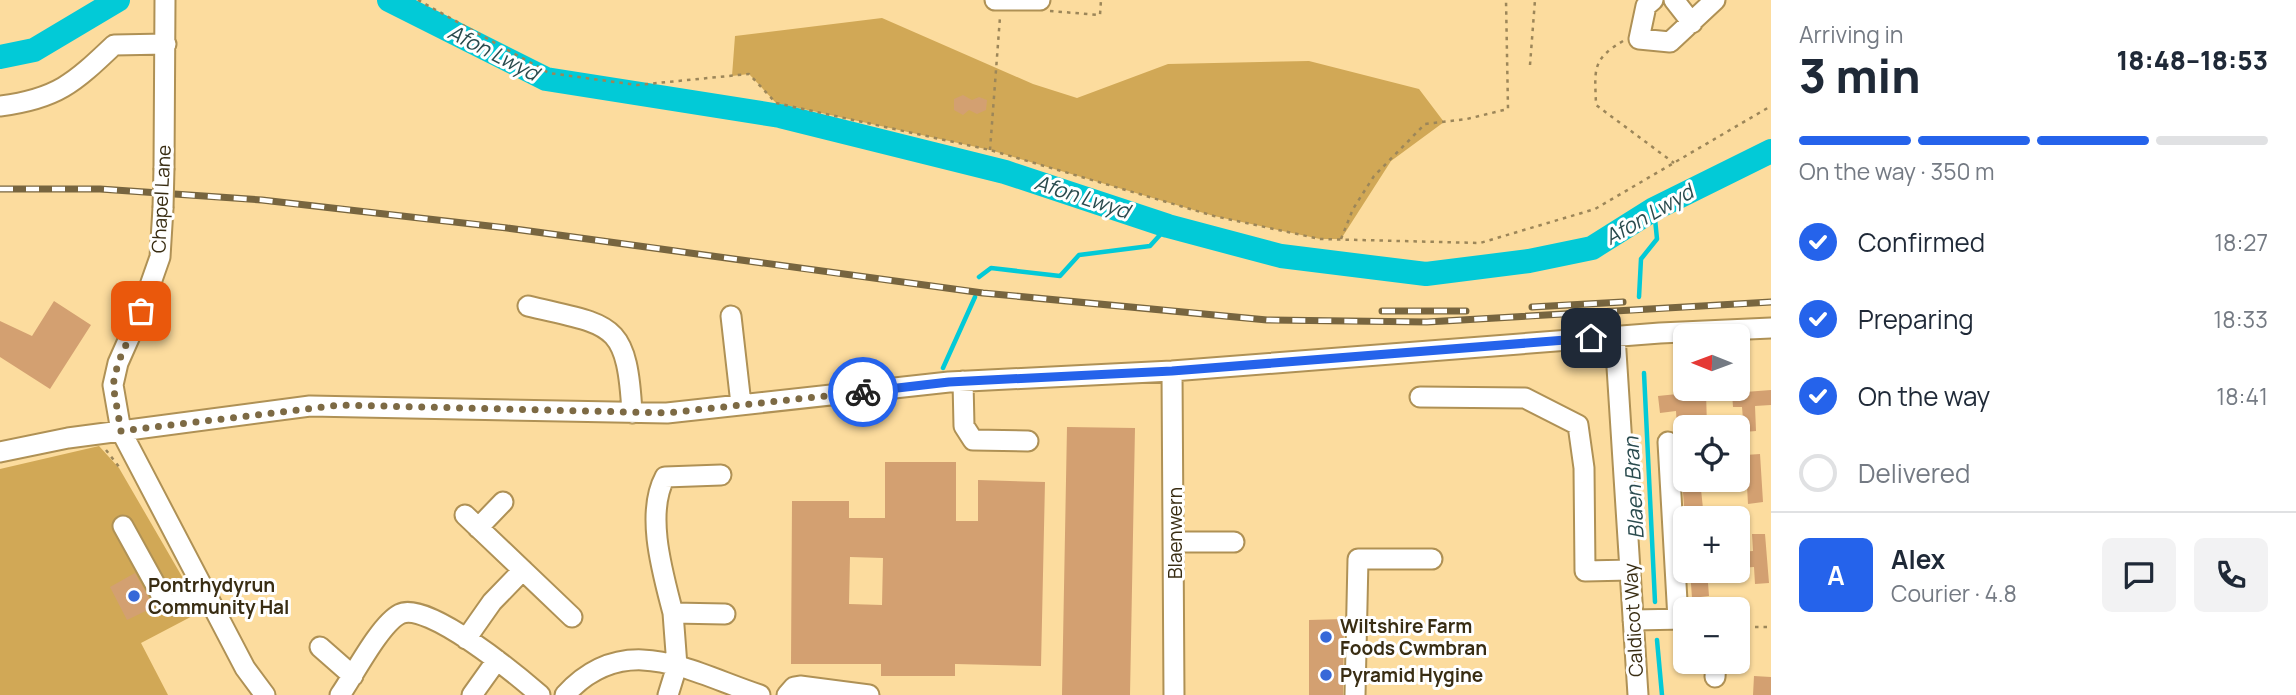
<!DOCTYPE html>
<html lang="en">
<head>
<meta charset="utf-8">
<style>
  :root { --surface:#fff; --page:#f2f2f3; --text:#1f2937; --muted:#747a83; --line:#e0e1e3; --accent:#2563eb }
  body { margin:0; font-family:Manrope,sans-serif; background:var(--page); color:var(--text); height:100vh; display:flex; flex-direction:column; font-size:26px; white-space:nowrap }
  * { box-sizing:border-box; margin:0 }
  p { font-size:23px; color:var(--muted) }
  .icon { flex:none; width:38px; height:38px; fill:none; stroke:currentColor; stroke-width:2; stroke-linecap:round; stroke-linejoin:round }
  .map { position:relative; flex:1; overflow:hidden }
  .panel { display:flex; flex-direction:column; background:var(--surface); width:525px }
  .panel>* { flex:none }
  .needle { width:46px; rotate:271deg }
  .controls { position:absolute; left:1673px; top:324px; display:grid; gap:14px }
  .controls a { display:grid; place-items:center; width:77px; height:77px; border-radius:10px; background:var(--surface); box-shadow:0 2px 5px #0004; font-size:35px }
  .pin { position:absolute; display:grid; place-items:center; width:60px; height:60px; color:#fff; margin:-30px; border-radius:14px; box-shadow:0 4px 10px #0006 }
  .courier { position:absolute; display:grid; place-items:center; width:70px; height:70px; margin:-35px; border:5px solid #2563eb; border-radius:50%; background:#fff; color:#222; box-shadow:0 2px 9px #0007 }
  .headline em { font-style:normal; font-weight:800 }
  .headline div { display:flex; flex-direction:column-reverse }
  .headline { display:flex; align-items:center; justify-content:space-between; height:119px; padding:0 28px }
  h1 { font-size:46px; font-weight:800; line-height:52px }
  .bar { display:grid; grid-template-columns:repeat(4,1fr); gap:10px 7px; align-content:center; height:84px; padding:0 28px }
  .bar i { height:9px; border-radius:5px; background:var(--line) }
  .bar .selected { background:var(--accent) }
  .bar p { grid-column:span 4 }
  .line { display:flex; align-items:center; gap:18px; padding:0 28px; border-top:2px solid var(--line) }
  .line div { flex:1 }
  .round { display:grid; place-items:center; flex:none; width:74px; height:74px; border-radius:10px; background:var(--page) }
  ol { padding:0 28px; list-style:none }
  li { display:flex; align-items:center; gap:21px; height:77px }
  li p { margin-inline-start:auto }
  li .icon { padding:7px; border-radius:50%; background:var(--accent); color:#fff; stroke-width:4 }
  li:last-child { color:var(--muted) }
  li i { width:38px; height:38px; border:4px solid var(--line); border-radius:50% }
  main { display:flex; flex:1; min-height:0 }
  .map>svg:first-child { display:block }
  .green { fill:#d1a856 }
  .lines { fill:none; stroke-linecap:round; stroke-linejoin:round }
  .stream { stroke:#02cad7; stroke-width:4.5 }
  .river { stroke:#02cad7; stroke-width:24 }
  .building { fill:#d3a071; fill-rule:evenodd }
  .minor-casing { stroke:#af9155; stroke-width:23 }
  .path { stroke:#9c8659; stroke-width:2.5; stroke-dasharray:3.5 5; stroke-linecap:butt }
  .minor { stroke:#fff; stroke-width:19 }
  .rail-casing { stroke:#77653f; stroke-width:7 }
  .rail { stroke:#fff; stroke-width:4.5; stroke-dasharray:13; stroke-linecap:butt }
  .minor-bridge-casing { stroke:#af9155; stroke-width:23; stroke-linecap:butt }
  .minor-bridge { stroke:#fff; stroke-width:19 }
  .done { stroke:#7d6a44; stroke-width:7; stroke-dasharray:0 12.6 }
  .route { stroke:#2563eb; stroke-width:9 }
  .poi-dot { fill:#3768d8; stroke:#fff; stroke-width:2.5 }
  .labels { text-anchor:middle; stroke-width:6; stroke-linejoin:round; paint-order:stroke }
  .street-label { font-size:19px; fill:#392d13; stroke:#fff }
  .poi-label { font-size:19px; font-weight:bold; fill:#392d13; stroke:#fff; text-anchor:start }
  .water-label { font-size:21px; font-style:italic; fill:#2a4b4e; stroke:#fff }
</style>
</head>
<body>
<main>
<div class="map">
<svg width="1771" height="695" viewBox="0 0 1771 695">
  <rect width="100%" height="100%" fill="#fcdc9e"/>
  <path class="green" d="M882,18L1033,84L1077,98L1168,64L1309,61L1419,89L1444,122L1391,161L1341,239H1320L1214,216L990,150L776,103L749,74L732,76L735,36Z
    M99,446L119,468L202,611L141,643L168,695H0V469Z"/>
  <g class="lines">
    <path class="stream" d="M979,277L991,268L1060,276L1079,255L1150,246L1168,226
      M1639,297L1641,259L1657,239L1654,209
      M943,368L975,297
      M1644,373L1655,602
      M1657,640L1662,695"/>
    <path class="river" d="M389,0L546,79L780,116L1005,172L1168,226L1281,256L1426,274L1529,261L1592,248L1654,209L1771,151
      M0,57L34,50L118,0"/>
  </g>
  <path class="building" d="M963,95L972,100L979,97L987,100L986,110L977,114L969,110L963,115L954,110V99Z
    M54,301L91,325L50,389L0,357V321L32,336Z
    M1771,390V405L1755,406L1756,431L1744,432L1742,407H1733L1732,393Z
    M1706,391L1707,427H1677L1676,411L1660,413L1658,396Z
    M1067,427L1135,428L1130,695H1062Z
    M1760,454L1763,502L1748,504L1747,486L1738,487V472H1746L1745,455Z
    M885,462H956V521H978V480L1045,482L1041,666L955,664V676H881V664H791L792,501H849V518H885ZM850,557L883,558L882,605L849,604Z
    M1682,480H1700L1704,518H1685Z
    M1752,534H1765L1769,583L1755,584L1754,567L1738,568V552L1753,551Z
    M1690,570H1707L1709,596L1692,598Z
    M135,573L154,607L127,620L110,587Z
    M1344,619L1343,695H1309V620Z
    M1754,676L1771,677V695H1753Z"/>
  <g class="lines">
    <defs>
      <path id="minor" d="M995,0H1040
        M1653,0L1646,6L1639,39L1670,42L1715,0
        M1674,0L1692,23
        M0,106C57,99 74,83 114,45L166,44
        M164,168L165,0
        M163,208L160,257L141,311L118,363L113,385L121,431L245,668L265,695
        M528,306C612,326 627,320 632,413
        M731,316L741,404
        M1615,336L1638,695
        M1172,371L1174,695
        M963,381L964,426L973,440L1028,441
        M1420,397L1525,398L1578,425L1584,468L1585,571L1630,570
        M1668,442L1678,619
        M0,452L68,438L310,406L667,413L949,382L1172,371L1660,333L1771,328
        M465,515L572,617
        M123,526L165,602L173,605L207,591
        M478,528L503,502
        M1175,542H1234
        M673,613C663,574 645,514 665,477L721,475
        M1633,620L1685,619
        M466,639L492,602L523,570
        M320,647L353,676
        M1715,677L1716,662
        M340,695C354,675 380,624 400,614C427,600 518,676 540,695
        M472,695L497,660
        M565,695C625,629 690,672 760,695
        M668,695L677,666L673,613L725,614
        M787,695L794,687L800,686L869,695
        M1355,695L1358,559H1432"/>
    </defs>
    <use href="#minor" class="minor-casing"/>
    <path class="path" d="M418,0L549,73L637,85L749,74L776,103L990,150L1214,216L1320,239L1480,243L1595,209L1771,106
      M1050,11L1100,15L1101,0
      M1623,41C1591,60 1595,70 1596,105L1674,163
      M1530,65L1535,0
      M990,150L1000,17
      M1341,239L1353,209L1374,176L1425,124L1467,119L1508,109L1506,0
      M106,450L120,468
      M1738,627H1771"/>
    <use href="#minor" class="minor"/>
    <defs>
      <path id="rail" d="M0,189H100L262,200L507,228L983,293L1267,320L1427,322L1771,302
        M1532,307L1623,302
        M1382,311H1466"/>
    </defs>
    <use href="#rail" class="rail-casing"/>
    <use href="#rail" class="rail"/>
    <defs>
      <path id="minor-bridge" d="M163,208L164,168"/>
    </defs>
    <use href="#minor-bridge" class="minor-bridge-casing"/>
    <use href="#minor-bridge" class="minor-bridge"/>
  </g>
  <g class="lines">
    <path class="done" d="M141,311L118,363L113,385L121,431L340,405L667,413L863,392"/>
    <path class="route" d="M863,392L949,382L1172,371L1591,338"/>
  </g>
  <g class="poi-dot">
    <circle cx="134" cy="596" r="7"/>
    <circle cx="1326" cy="637" r="7"/>
    <circle cx="1326" cy="675" r="7"/>
  </g>
  <g class="labels">
    <g class="street-label">
      <text transform="translate(161 199) rotate(-87)" y="7">Chapel Lane</text>
      <text transform="translate(1175 533) rotate(-90)" y="7">Blaenwern</text>
      <text transform="translate(1633 620) rotate(-93)" y="7">Caldicot Way</text>
    </g>
    <g class="poi-label">
      <text x="148" y="592">Pontrhydyrun<tspan x="148" dy="22">Community Hal</tspan></text>
      <text x="1340" y="633">Wiltshire Farm<tspan x="1340" dy="22">Foods Cwmbran</tspan></text>
      <text x="1340" y="682">Pyramid Hygine</text>
    </g>
    <g class="water-label">
      <text transform="translate(493 53) rotate(27)" y="7">Afon Lwyd</text>
      <text transform="translate(1082 197) rotate(18)" y="7">Afon Lwyd</text>
      <text transform="translate(1649 215) rotate(-30)" y="7">Afon Lwyd</text>
      <text transform="translate(1634 488) rotate(-93)" y="7">Blaen Bran</text>
    </g>
  </g>
</svg>
<div class="controls">
<a><svg class="needle" viewBox="-14 -14 28 28"><path d="M0-13l5 13h-10z" fill="#e53935"/><path d="M0 13l5-13h-10z" fill="#747a83"/></svg></a>
<a><svg class="icon" aria-label="locate" viewBox="0 0 24 24"><circle cx="12" cy="12" r="6"/><path d="M12 2v4M12 18v4M2 12h4M18 12h4"/></svg></a>
<a>+</a>
<a>−</a>
</div>
<div class="pin" style="left:141px;top:311px;background:#ea580c"><svg class="icon" aria-label="bag" viewBox="0 0 24 24"><path d="M5 8h14l-1 12H6zM9 8a3 3 0 0 1 6 0"/></svg></div>
<div class="pin" style="left:1591px;top:338px;background:#1f2937"><svg class="icon" aria-label="home" viewBox="0 0 24 24"><path d="M3 11l9-7 9 7M6 9v11h12V9"/></svg></div>
<div class="courier" style="left:863px;top:392px"><svg class="icon" aria-label="bike" viewBox="0 0 24 24"><circle cx="6" cy="16" r="4"/><circle cx="18" cy="16" r="4"/><path d="M6 16l4-8h5l3 8M10 8l3 8H6M13 5h3"/></svg></div>
</div>
<section class="panel">
<div class="headline"><div><h1>3 min</h1><p>Arriving in</p></div><em>18:48–18:53</em></div>
<div class="bar"><i class="selected"></i><i class="selected"></i><i class="selected"></i><i></i><p>On the way · 350 m</p></div>
<ol>
<li><svg class="icon" aria-label="check" viewBox="0 0 24 24"><path d="M5 12l5 5 9-10"/></svg>Confirmed<p>18:27</p></li>
<li><svg class="icon" aria-label="check" viewBox="0 0 24 24"><path d="M5 12l5 5 9-10"/></svg>Preparing<p>18:33</p></li>
<li><svg class="icon" aria-label="check" viewBox="0 0 24 24"><path d="M5 12l5 5 9-10"/></svg>On the way<p>18:41</p></li>
<li><i></i>Delivered</li>
</ol>
<div class="line" style="height:126px"><b class="round" style="background:var(--accent);color:#fff">A</b><div><b>Alex</b><p>Courier · 4.8</p></div><a class="round"><svg class="icon" aria-label="chat" viewBox="0 0 24 24"><path d="M4 5h16v11H9l-5 4z"/></svg></a><a class="round"><svg class="icon" aria-label="phone" viewBox="0 0 24 24"><path d="M5 4h4l2 5-3 2q2 4 5 5l2-3 5 2v4C11 20 4 13 5 4z"/></svg></a></div>
</section>
</main>
</body>
</html>
